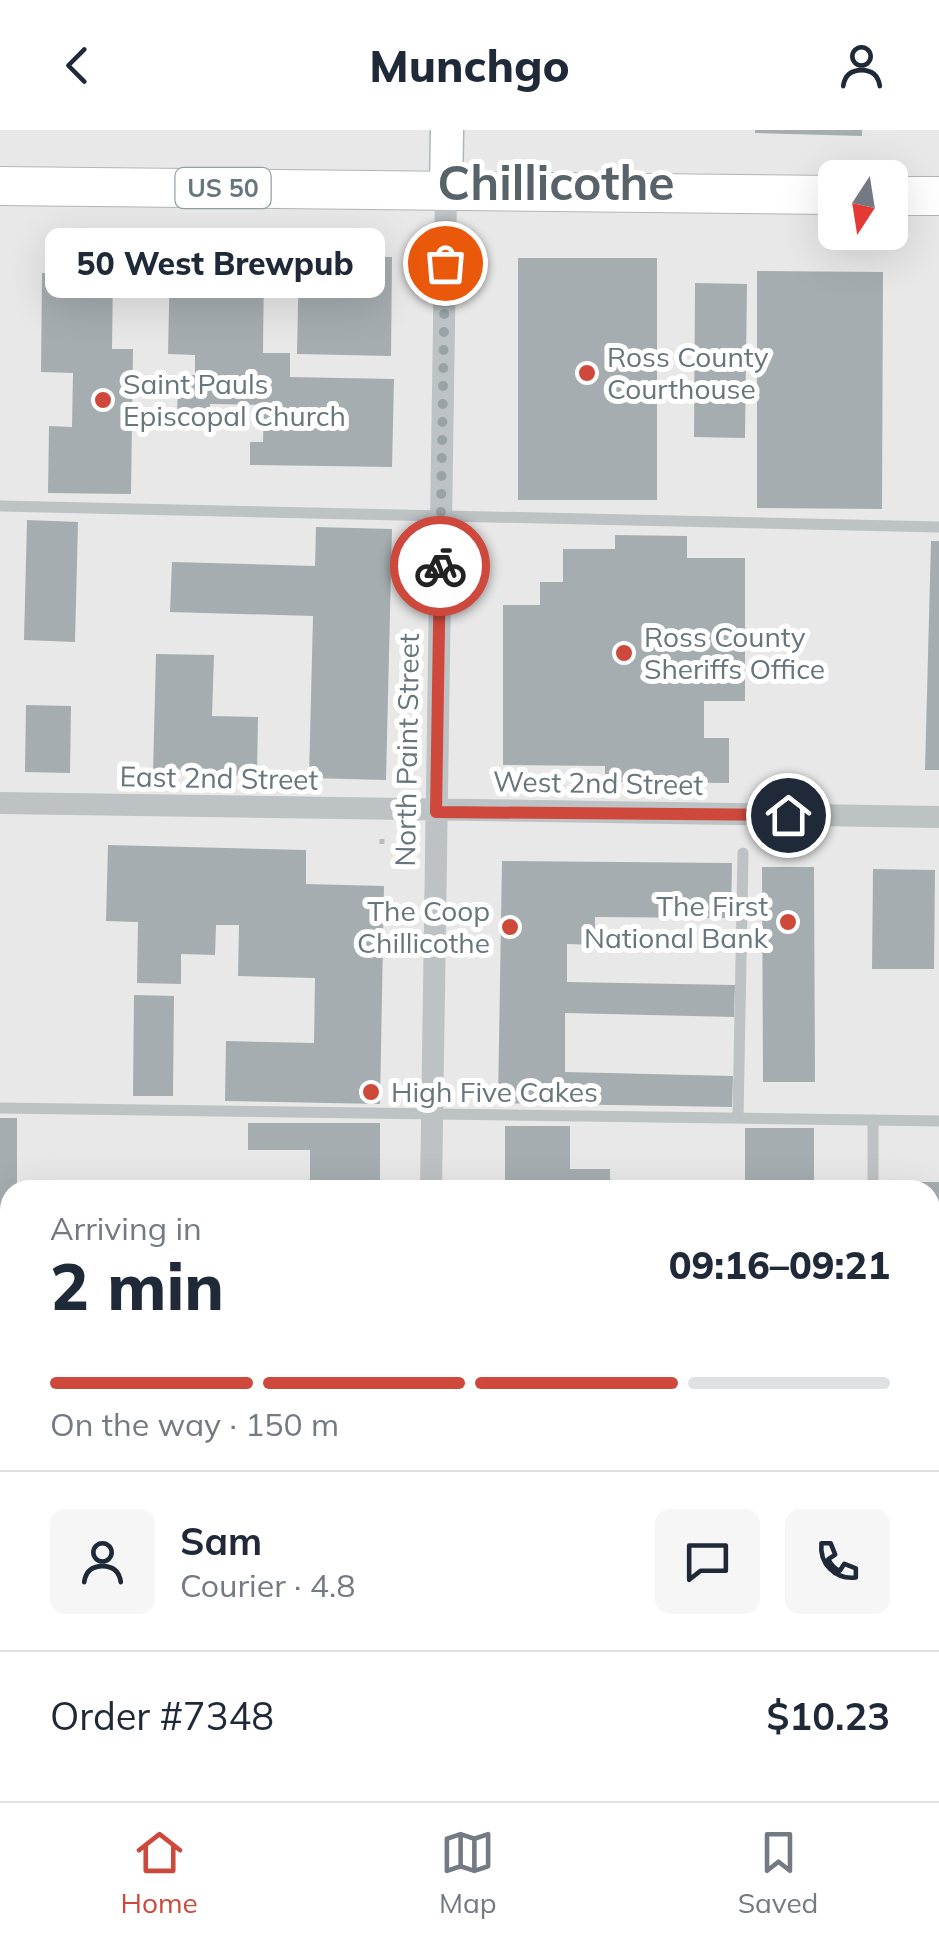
<!DOCTYPE html>
<html lang="en">
<head>
<meta charset="utf-8">
<style>
  :root { --surface:#fff; --page:#f6f6f7; --text:#1f2937; --muted:#747a83; --line:#e0e1e3; --accent:#cf483c }
  body { margin:0; font-family:Mulish,sans-serif; background:var(--page); color:var(--text); height:100vh; display:flex; flex-direction:column; font-size:38px; white-space:nowrap }
  * { box-sizing:border-box; margin:0 }
  p { font-size:32px; color:var(--muted) }
  .icon { flex:none; width:55px; height:55px; fill:none; stroke:currentColor; stroke-width:2; stroke-linecap:round; stroke-linejoin:round }
  .map { position:relative; flex:1; overflow:hidden }
  .sheet { position:absolute; left:0px; top:1050px; width:940px; height:622px; display:flex; flex-direction:column; background:var(--surface); border-radius:30px 30px 0 0; box-shadow:0 10px 40px #0002 }
  .sheet>* { flex:none }
  .needle { width:65px; rotate:192deg }
  .tools { position:absolute; left:818px; top:30px; display:grid; gap:20px }
  .tools a { display:grid; place-items:center; width:90px; height:90px; border-radius:15px; background:var(--surface); box-shadow:0 10px 40px #0002; font-size:50px }
  .pin { position:absolute; display:grid; place-items:center; width:85px; height:85px; color:#fff; margin:-42px; border:5px solid #fff; border-radius:50%; box-shadow:0 2px 10px #0007 }
  .courier { position:absolute; display:grid; place-items:center; width:100px; height:100px; margin:-50px; border:8px solid #cf483c; border-radius:50%; background:#fff; color:#222; box-shadow:0 2px 12px #0007 }
  .bubble { position:absolute; height:70px; border-radius:15px; background:var(--surface); box-shadow:0 10px 40px #0002; font-size:32px; font-weight:800; line-height:70px; text-align:center }
  .overview em { font-style:normal; font-weight:800 }
  .overview div { display:flex; flex-direction:column-reverse }
  .overview { display:flex; align-items:center; justify-content:space-between; height:170px; padding:0 50px }
  h1 { font-size:65px; font-weight:800; line-height:75px }
  .bar { display:grid; grid-template-columns:repeat(4,1fr); gap:15px 10px; align-content:center; height:120px; padding:0 50px }
  .bar i { height:12px; border-radius:8px; background:var(--line) }
  .bar .current { background:var(--accent) }
  .bar p { grid-column:span 4 }
  .line { display:flex; align-items:center; gap:25px; padding:0 50px; border-top:2px solid var(--line) }
  .line div { flex:1 }
  .round { display:grid; place-items:center; flex:none; width:105px; height:105px; border-radius:15px; background:var(--page) }
  header { display:flex; justify-content:space-between; align-items:center; height:130px; padding:0 50px; background:var(--surface); font-size:45px; font-weight:800 }
  .dock { display:flex; justify-content:space-around; align-items:center; height:140px; border-top:2px solid var(--line); background:var(--surface); font-size:28px; color:var(--muted) }
  .dock a { display:grid; justify-items:center; gap:5px }
  .dock .current { color:var(--accent) }
  .map>svg:first-child { display:block }
  .built { fill:#e8e8e8; fill-rule:evenodd }
  .green { fill:#d8dbd4 }
  .water { fill:#b5c2c4 }
  .building { fill:#a5adb1 }
  .lines { fill:none; stroke-linecap:round; stroke-linejoin:round }
  .secondary-casing { stroke:#afb6b9; stroke-width:35 }
  .primary-casing { stroke:#b1b6b8; stroke-width:40 }
  .path { stroke:#b7bbbc; stroke-width:5; stroke-dasharray:5 5; stroke-linecap:butt }
  .lane { stroke:#bdc2c4; stroke-width:11 }
  .street { stroke:#bdc2c4; stroke-width:22 }
  .secondary { stroke:#fff; stroke-width:32 }
  .primary { stroke:#fff; stroke-width:38 }
  .done { stroke:#99a3a6; stroke-width:10; stroke-dasharray:0 18 }
  .route { stroke:#cf483c; stroke-width:12 }
  .poi-dot { fill:#cf483c; stroke:#fff; stroke-width:4 }
  .labels { text-anchor:middle; stroke-width:10; stroke-linejoin:round; paint-order:stroke }
  .shield { fill:#fff; stroke:#949fa3; stroke-width:2.5 }
  .shield-label { font-size:25px; font-weight:bold; fill:#66767c }
  .poi-label { font-size:28px; fill:#66767c; stroke:#fff; text-anchor:start }
  .street-label { font-size:28px; fill:#66767c; stroke:#fff }
  .town-label { font-size:48px; font-weight:bold; fill:#576368; stroke:#fff }
</style>
</head>
<body>
<header><svg class="icon" aria-label="back" viewBox="0 0 24 24"><path d="M15 5l-7 7 7 7"/></svg>Munchgo<svg class="icon" aria-label="person" viewBox="0 0 24 24"><circle cx="12" cy="8" r="4"/><path d="M4 21q1-7 8-7t8 7"/></svg></header>
<div class="map">
<svg width="939" height="1671" viewBox="0 0 939 1671">
  <rect width="100%" height="100%" fill="#f7f7f5"/>
  <path class="built" d="M0,0H939V1350L930,1349V1060H10V1645L0,1650ZM835,48H890V102H835Z"/>
  <path class="green" d="M930,1350H939V1671H0V1650L10,1645V1662H930Z"/>
  <path class="water" d="M930,1472H939V1671H540L526,1663L930,1662Z"/>
  <path class="building" d="M755,0H862V6L755,3Z
    M299,125L392,127L391,226L297,224Z
    M170,126L264,127L263,223H290V247L394,249L392,337L250,335V312H263L264,275L210,274V293L177,292L178,245H195V225L168,224Z
    M518,128H657V370H518Z
    M757,141L883,142L882,379L757,378Z
    M42,143L113,144L112,219H133L131,364L48,363L49,296L72,297L73,243L41,242Z
    M695,153L747,154L745,308L694,307Z
    M27,390L78,392L75,512L24,510Z
    M316,397L392,399L386,650L309,648L313,486L170,482L172,432L315,436Z
    M615,405L687,406V428H745V571H704V608H729V653L605,652V636L503,635V475H540V452H563V419H615Z
    M931,411H939V640H925Z
    M156,524L214,525L212,586L258,587L257,646L153,643Z
    M26,575L71,576L70,643L25,642Z
    M108,715L306,720V754L384,756L380,974L225,971L226,911L314,913L315,848L238,846L239,795H216L215,825L181,824V854L137,853L138,792L106,791Z
    M502,731L732,733L731,788L595,787V815L567,814V852L735,855L734,887L565,883V942L733,946L732,977L498,973Z
    M762,737H814L815,952H763Z
    M873,739L935,740L934,839H872Z
    M134,865L174,866L173,966H133Z
    M0,988H17V1060H10V1217H0Z
    M248,993H380V1060H310V1020H248Z
    M505,996H570V1039H610V1060H505Z
    M745,998H814V1060H745Z
    M917,1052H939V1231H930V1060H917Z"/>
  <g class="lines">
    <defs>
      <path id="secondary" d="M446,61L447,0
        M930,1299H939"/>
      <path id="primary" d="M0,56L835,65
        M890,66H939"/>
    </defs>
    <use href="#secondary" class="secondary-casing"/>
    <use href="#primary" class="primary-casing"/>
    <path class="path" d="M382,714V708
      M392,733L407,734
      M0,1635L10,1631
      M391,1662V1671
      M462,1662V1671
      M496,1662L508,1671
      M357,1671L365,1662"/>
    <path class="lane" d="M0,376L939,397
      M0,978L939,991
      M738,988L743,723
      M873,1060V990
      M0,1588L10,1584"/>
    <path class="street" d="M0,673L939,687
      M431,1060L446,61
      M0,1284H10
      M433,1662V1671"/>
    <use href="#secondary" class="secondary"/>
    <use href="#primary" class="primary"/>
  </g>
  <g class="lines">
    <path class="done" d="M440,436L445,133"/>
    <path class="route" d="M440,436L436,682L788,685"/>
  </g>
  <g class="poi-dot">
    <circle cx="587" cy="243" r="10"/>
    <circle cx="103" cy="270" r="10"/>
    <circle cx="624" cy="523" r="10"/>
    <circle cx="788" cy="792" r="10"/>
    <circle cx="510" cy="797" r="10"/>
    <circle cx="371" cy="962" r="10"/>
  </g>
  <g class="labels">
    <rect class="shield" x="175.5" y="38" width="95" height="40" rx="8"/>
    <g class="shield-label">
      <text x="223" y="67">US 50</text>
    </g>
    <g class="poi-label">
      <text x="607" y="237">Ross County<tspan x="607" dy="32">Courthouse</tspan></text>
      <text x="123" y="264">Saint Pauls<tspan x="123" dy="32">Episcopal Church</tspan></text>
      <text x="644" y="517">Ross County<tspan x="644" dy="32">Sheriffs Office</tspan></text>
      <text x="768" y="786" text-anchor="end">The First<tspan x="768" dy="32">National Bank</tspan></text>
      <text x="490" y="791" text-anchor="end">The Coop<tspan x="490" dy="32">Chillicothe</tspan></text>
      <text x="391" y="972">High Five Cakes</text>
    </g>
    <g class="street-label">
      <text transform="translate(407 620) rotate(-89)" y="10">North Paint Street</text>
      <text transform="translate(219 648) rotate(1)" y="10">East 2nd Street</text>
      <text transform="translate(598 653) rotate(1)" y="10">West 2nd Street</text>
    </g>
    <g class="town-label">
      <text x="556" y="70">Chillicothe</text>
    </g>
  </g>
</svg>
<div class="tools">
<a><svg class="needle" viewBox="-14 -14 28 28"><path d="M0-13l5 13h-10z" fill="#e53935"/><path d="M0 13l5-13h-10z" fill="#747a83"/></svg></a>
</div>
<div class="pin" style="left:445px;top:133px;background:#ea580c"><svg class="icon" aria-label="bag" viewBox="0 0 24 24"><path d="M5 8h14l-1 12H6zM9 8a3 3 0 0 1 6 0"/></svg></div>
<div class="pin" style="left:788px;top:685px;background:#1f2937"><svg class="icon" aria-label="home" viewBox="0 0 24 24"><path d="M3 11l9-7 9 7M6 9v11h12V9"/></svg></div>
<div class="courier" style="left:440px;top:436px"><svg class="icon" aria-label="bike" viewBox="0 0 24 24"><circle cx="6" cy="16" r="4"/><circle cx="18" cy="16" r="4"/><path d="M6 16l4-8h5l3 8M10 8l3 8H6M13 5h3"/></svg></div>
<div class="bubble" style="left:45px;top:98px;width:340px">50 West Brewpub</div>
<section class="sheet">
<div class="overview"><div><h1>2 min</h1><p>Arriving in</p></div><em>09:16–09:21</em></div>
<div class="bar"><i class="current"></i><i class="current"></i><i class="current"></i><i></i><p>On the way · 150 m</p></div>
<div class="line" style="height:180px"><a class="round"><svg class="icon" aria-label="person" viewBox="0 0 24 24"><circle cx="12" cy="8" r="4"/><path d="M4 21q1-7 8-7t8 7"/></svg></a><div><b>Sam</b><p>Courier · 4.8</p></div><a class="round"><svg class="icon" aria-label="chat" viewBox="0 0 24 24"><path d="M4 5h16v11H9l-5 4z"/></svg></a><a class="round"><svg class="icon" aria-label="phone" viewBox="0 0 24 24"><path d="M5 4h4l2 5-3 2q2 4 5 5l2-3 5 2v4C11 20 4 13 5 4z"/></svg></a></div>
<div class="line" style="height:130px"><div>Order #7348</div><b>$10.23</b></div>
</section>
</div>
<nav class="dock">
<a class="current"><svg class="icon" aria-label="home" viewBox="0 0 24 24"><path d="M3 11l9-7 9 7M6 9v11h12V9"/></svg>Home</a>
<a><svg class="icon" aria-label="map" viewBox="0 0 24 24"><path d="M3 6l6-2 6 2 6-2v14l-6 2-6-2-6 2zM9 4v14M15 6v14"/></svg>Map</a>
<a><svg class="icon" aria-label="saved" viewBox="0 0 24 24"><path d="M7 4h10v16l-5-4-5 4z"/></svg>Saved</a>
</nav>
</body>
</html>
